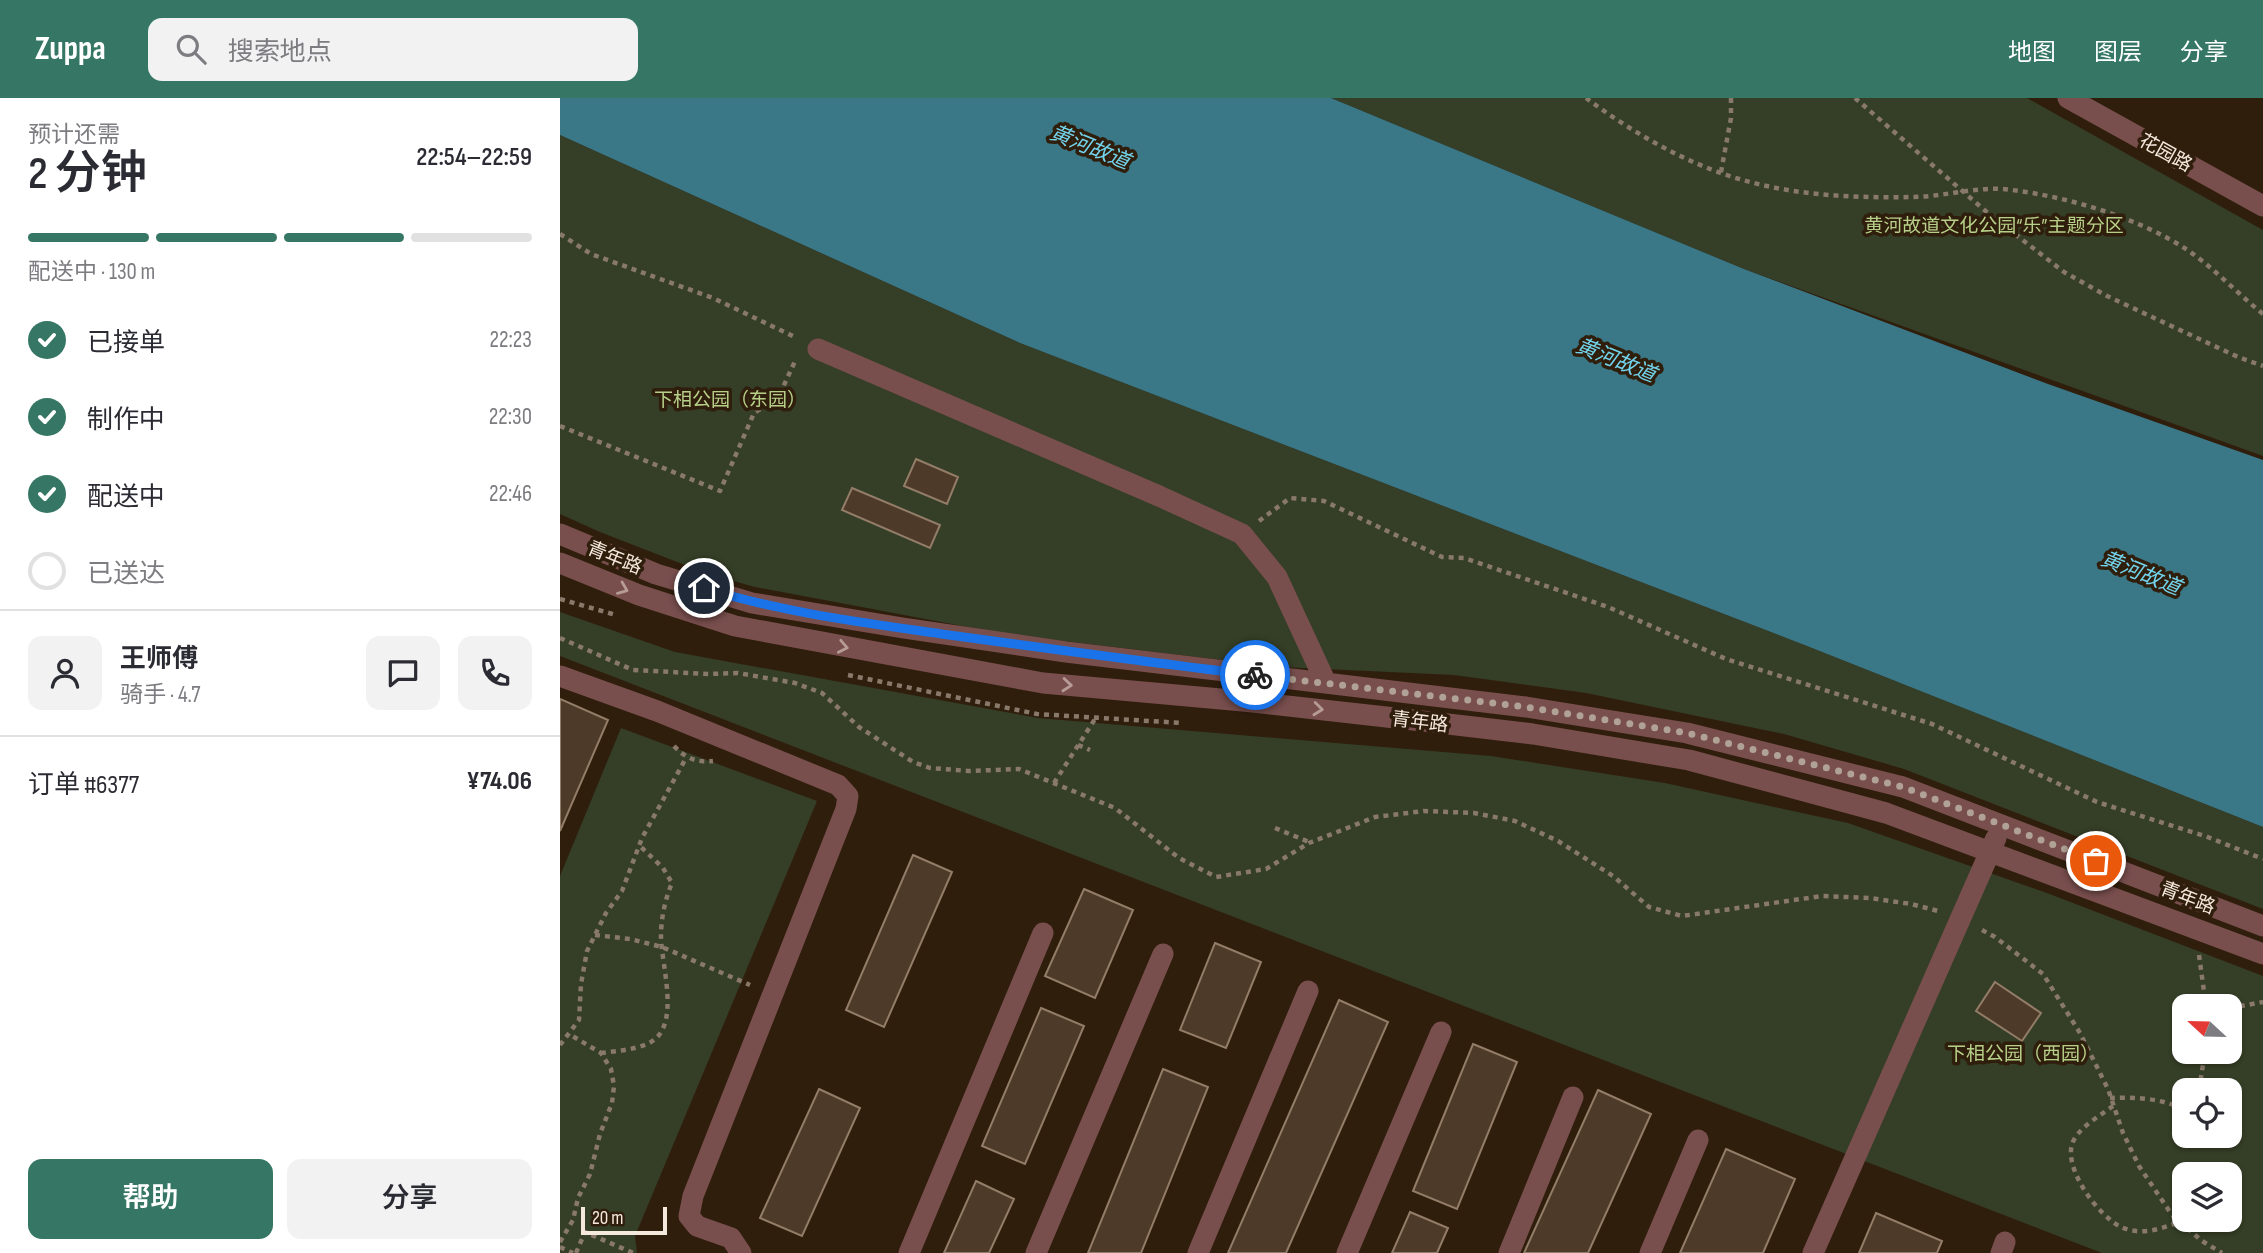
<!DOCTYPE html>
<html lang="zh">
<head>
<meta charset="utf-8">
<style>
  :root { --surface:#fff; --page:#f2f2f3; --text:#2b2b33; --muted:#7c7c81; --line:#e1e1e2; --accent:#357764 }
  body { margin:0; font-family:"Sofia Sans Condensed","Noto Sans SC",sans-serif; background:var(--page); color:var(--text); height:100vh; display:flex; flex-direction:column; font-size:26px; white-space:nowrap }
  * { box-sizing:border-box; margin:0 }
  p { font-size:23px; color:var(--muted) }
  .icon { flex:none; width:38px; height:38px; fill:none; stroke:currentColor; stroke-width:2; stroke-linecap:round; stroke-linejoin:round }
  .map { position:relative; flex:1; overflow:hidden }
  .side { display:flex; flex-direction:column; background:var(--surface); width:560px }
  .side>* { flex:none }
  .needle { width:46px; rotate:292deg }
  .controls { position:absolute; left:1612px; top:896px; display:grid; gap:14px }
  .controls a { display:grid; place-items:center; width:70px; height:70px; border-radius:14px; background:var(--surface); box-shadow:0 2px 5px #0004; font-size:35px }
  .scale { position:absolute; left:21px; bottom:18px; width:86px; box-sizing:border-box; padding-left:7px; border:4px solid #f5e9de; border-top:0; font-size:19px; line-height:24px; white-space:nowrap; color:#f5e9de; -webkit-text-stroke:5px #301e0c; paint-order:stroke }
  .pin { position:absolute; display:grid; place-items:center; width:60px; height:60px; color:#fff; margin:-30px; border:4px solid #fff; border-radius:50%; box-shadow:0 2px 7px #0007 }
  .courier { position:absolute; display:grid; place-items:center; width:70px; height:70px; margin:-35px; border:5px solid #1a73e8; border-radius:50%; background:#fff; color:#222; box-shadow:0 2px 9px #0007 }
  .headline em { font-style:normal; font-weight:600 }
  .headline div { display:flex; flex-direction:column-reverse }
  .headline { display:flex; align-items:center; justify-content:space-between; height:119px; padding:0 28px }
  h1 { font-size:46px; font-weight:600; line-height:52px }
  .bar { display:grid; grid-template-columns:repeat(4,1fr); gap:10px 7px; align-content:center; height:84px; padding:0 28px }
  .bar i { height:9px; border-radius:5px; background:var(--line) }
  .bar .on { background:var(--accent) }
  .bar p { grid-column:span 4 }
  .line { display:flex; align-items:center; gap:18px; padding:0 28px; border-top:2px solid var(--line) }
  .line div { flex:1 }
  .round { display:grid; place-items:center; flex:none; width:74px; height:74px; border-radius:14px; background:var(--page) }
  ol { padding:0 28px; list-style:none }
  li { display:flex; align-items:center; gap:21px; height:77px }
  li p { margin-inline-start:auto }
  li .icon { padding:7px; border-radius:50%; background:var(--accent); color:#fff; stroke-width:4 }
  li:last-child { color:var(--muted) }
  li i { width:38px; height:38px; border:4px solid var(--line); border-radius:50% }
  .button { display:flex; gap:14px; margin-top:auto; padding:14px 28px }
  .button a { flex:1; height:80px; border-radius:14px; background:var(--accent); color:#fff; font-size:28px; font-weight:600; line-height:80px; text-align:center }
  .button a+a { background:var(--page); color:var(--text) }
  header { display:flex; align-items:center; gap:42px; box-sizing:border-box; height:98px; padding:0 35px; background:var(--accent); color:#fff }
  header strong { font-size:33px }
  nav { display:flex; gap:38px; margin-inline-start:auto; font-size:24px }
  .search { width:490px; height:63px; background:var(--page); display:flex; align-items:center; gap:18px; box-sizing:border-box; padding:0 24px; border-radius:14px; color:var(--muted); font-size:26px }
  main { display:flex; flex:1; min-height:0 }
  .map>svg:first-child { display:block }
  .green { fill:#353e26; fill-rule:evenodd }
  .water { fill:#3a7887 }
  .building { fill:#4d3a28; stroke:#937d69; stroke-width:2 }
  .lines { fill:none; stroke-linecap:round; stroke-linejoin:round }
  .path { stroke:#88796a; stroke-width:4.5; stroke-dasharray:5 5; stroke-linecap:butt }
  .minor { stroke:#794f4e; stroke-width:21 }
  .oneway { stroke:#b79c96 }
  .done { stroke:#b0a294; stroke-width:7; stroke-dasharray:0 12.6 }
  .route { stroke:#1a73e8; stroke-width:9 }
  .labels { text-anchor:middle; stroke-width:7; stroke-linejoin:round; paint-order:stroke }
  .street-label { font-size:19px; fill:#f5e9de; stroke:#301e0c }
  .park-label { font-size:19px; fill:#b7d089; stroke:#301e0c }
  .water-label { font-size:21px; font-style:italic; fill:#72d3ec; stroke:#301e0c }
</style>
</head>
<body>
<header>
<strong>Zuppa</strong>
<div class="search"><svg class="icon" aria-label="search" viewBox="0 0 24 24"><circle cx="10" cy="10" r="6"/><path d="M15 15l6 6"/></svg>搜索地点</div>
<nav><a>地图</a><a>图层</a><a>分享</a></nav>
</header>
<main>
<section class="side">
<div class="headline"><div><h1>2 分钟</h1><p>预计还需</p></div><em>22:54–22:59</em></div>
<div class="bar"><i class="on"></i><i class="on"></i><i class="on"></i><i></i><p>配送中 · 130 m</p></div>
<ol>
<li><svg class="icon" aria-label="check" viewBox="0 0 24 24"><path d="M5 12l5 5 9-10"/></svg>已接单<p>22:23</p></li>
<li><svg class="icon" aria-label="check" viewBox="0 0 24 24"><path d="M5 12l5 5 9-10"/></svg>制作中<p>22:30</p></li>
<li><svg class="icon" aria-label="check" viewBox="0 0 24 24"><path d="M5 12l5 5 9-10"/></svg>配送中<p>22:46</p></li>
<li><i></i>已送达</li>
</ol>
<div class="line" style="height:126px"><a class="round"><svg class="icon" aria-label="person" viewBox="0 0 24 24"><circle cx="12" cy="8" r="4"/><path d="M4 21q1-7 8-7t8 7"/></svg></a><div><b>王师傅</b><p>骑手 · 4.7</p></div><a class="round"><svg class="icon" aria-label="chat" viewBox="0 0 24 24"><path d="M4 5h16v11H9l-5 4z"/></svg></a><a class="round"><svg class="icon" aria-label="phone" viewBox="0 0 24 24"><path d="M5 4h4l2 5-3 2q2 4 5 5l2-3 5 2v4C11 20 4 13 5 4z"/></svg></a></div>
<div class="line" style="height:91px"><div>订单 #6377</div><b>¥74.06</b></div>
<div class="button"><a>帮助</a><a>分享</a></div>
</section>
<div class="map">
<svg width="1703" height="1155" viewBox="0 0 1703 1155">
  <rect width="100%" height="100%" fill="#301e0c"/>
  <path class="green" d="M771,0H1467L1703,132V358L1184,171Z
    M0,37L460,245L1247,548L1703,729V811L1344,671L1224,636L1026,595L894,577L721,569L445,536L195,489L148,476L40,434L0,416Z
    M0,514L115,554L478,620L931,658L1105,685L1288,725L1487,795L1703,878V1155H1542L0,558ZM1624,908H1670V954H1624ZM1624,992H1670V1038H1624ZM1624,1076H1670V1122H1624Z
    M61,630L257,703L75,1138L77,1155H0V778Z"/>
  <path class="water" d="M0,0H771L1184,171L1488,286L1703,362V729L1247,548L460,245L0,37Z"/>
  <path class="building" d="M356,361L398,379L387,406L344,388Z
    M292,390L380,427L370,450L282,412Z
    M0,601L48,622L0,733Z
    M353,757L392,774L324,929L286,912Z
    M524,791L573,812L535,900L485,878Z
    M655,845L701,864L666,950L620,932Z
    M1435,884L1481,915L1462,943L1416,913Z
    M779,902L828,924L726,1155H668Z
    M481,910L524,928L465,1066L422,1048Z
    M913,946L957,964L897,1111L853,1093Z
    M603,971L648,989L581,1155H528Z
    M259,991L300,1010L242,1138L200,1120Z
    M1038,992L1091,1016L1028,1155H964Z
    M1166,1051L1235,1081L1203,1155H1120Z
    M416,1083L454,1101L429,1155H384Z
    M850,1114L888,1130L877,1155H832Z
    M1316,1115L1382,1143L1377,1155H1299Z"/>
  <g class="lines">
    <path class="path" d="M1026,0C1076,37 1133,70 1194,85C1245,98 1300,100 1352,99C1385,99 1419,87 1452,92C1509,99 1578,120 1626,151C1654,170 1677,195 1703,216
      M1295,0L1429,116L1504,174L1547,198L1678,259L1703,268
      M1161,74L1171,20V0
      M0,136L31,156L153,200L237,240
      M0,328L160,393L194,315L218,300L236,261
      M699,423L730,400L764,403L882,459L904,460L1048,509L1166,561L1372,626L1537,704L1645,738L1703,761
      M0,501L56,517
      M0,540L73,572L149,576L178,575L235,585L262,595L299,629L353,664L370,670L409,673L459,671L555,710L619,760L656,779L706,771L749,745L815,719L864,713L914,715L955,723L998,743L1053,778L1089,809L1122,818L1262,798L1310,800L1351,806L1378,813
      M288,577L477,616L622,625
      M518,647L530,652
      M114,648C125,660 137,665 153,663
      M494,685L535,621
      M715,730L749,744
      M1422,832L1435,839L1483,876L1520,935L1548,991L1563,1035L1579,1068L1612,1117L1642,1143L1662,1155
      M35,837L70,841L102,849L190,887
      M1639,857L1646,908
      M1670,910L1703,904
      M0,947L19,922L21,886L27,853L46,815L62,793L82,740L126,660
      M41,955C56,953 75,952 89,945C122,929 101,867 101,838C101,821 105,801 112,785L103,770L79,747
      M1639,992L1645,954
      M1550,1000C1574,999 1603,1000 1624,1012
      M1553,1008C1541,1017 1523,1027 1515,1040C1498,1065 1538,1118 1561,1129C1580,1138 1601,1131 1619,1124
      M0,1144L13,1122L18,1100L30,1076L40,1036L52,1005L54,988L51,971L41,955L9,936
      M0,1149L13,1155
      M16,1155L25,1134L73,1155"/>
    <path class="minor" d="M1508,0L1703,108
      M258,251L599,398L682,436L717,479L766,585
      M0,436L96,476L192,505L343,530L506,554L966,609L1127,635L1343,689L1703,828
      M0,465L79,497L175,528L483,585L683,603L871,624L973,636L1129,662L1326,715L1703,856
      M0,578L97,613L278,687L288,698L286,711L133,1098L129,1118L137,1128L171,1140L181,1155
      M349,1155L483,835
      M476,1155L603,856
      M638,1155L748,893
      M787,1155L881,934
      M949,1155L1013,999
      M1090,1155L1138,1042
      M1253,1155L1436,740
      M1441,1155L1445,1144"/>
  </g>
  <defs><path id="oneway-chevron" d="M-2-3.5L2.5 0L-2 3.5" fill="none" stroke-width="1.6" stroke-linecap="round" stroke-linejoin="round" transform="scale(1.75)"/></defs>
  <g class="oneway">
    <use href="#oneway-chevron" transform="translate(63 491) rotate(22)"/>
    <use href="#oneway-chevron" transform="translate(283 549) rotate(11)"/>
    <use href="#oneway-chevron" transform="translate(507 587) rotate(5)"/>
    <use href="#oneway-chevron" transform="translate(758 611) rotate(6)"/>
  </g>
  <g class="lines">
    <path class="done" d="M695,577L966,609L1127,635L1343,689L1536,763"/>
    <path class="route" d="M144,490C223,515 307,525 389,537C491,551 593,565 695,577"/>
  </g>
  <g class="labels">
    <g class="street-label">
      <text transform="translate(1606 54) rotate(29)" y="7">花园路</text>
      <text transform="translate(55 459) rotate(22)" y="7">青年路</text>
      <text transform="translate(860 623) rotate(7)" y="7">青年路</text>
      <text transform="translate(1628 799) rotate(21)" y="7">青年路</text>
    </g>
    <g class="park-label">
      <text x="1434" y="134">黄河故道文化公园“乐”主题分区</text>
      <text x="170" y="308">下相公园（东园）</text>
      <text x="1463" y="962">下相公园（西园）</text>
    </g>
    <g class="water-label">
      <text transform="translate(530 49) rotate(22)" y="7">黄河故道</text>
      <text transform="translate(1056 262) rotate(22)" y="7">黄河故道</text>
      <text transform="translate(1581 475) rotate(22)" y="7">黄河故道</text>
    </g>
  </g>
</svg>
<div class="controls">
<a><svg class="needle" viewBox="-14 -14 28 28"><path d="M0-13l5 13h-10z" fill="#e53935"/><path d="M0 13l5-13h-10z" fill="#7c7c81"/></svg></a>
<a><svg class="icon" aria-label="locate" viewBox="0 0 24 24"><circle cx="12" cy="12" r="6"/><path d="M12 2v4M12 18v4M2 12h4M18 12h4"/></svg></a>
<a><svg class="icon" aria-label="layers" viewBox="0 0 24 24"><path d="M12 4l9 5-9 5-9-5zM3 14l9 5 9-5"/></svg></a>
</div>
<div class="scale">20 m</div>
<div class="pin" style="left:1536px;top:763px;background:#ea580c"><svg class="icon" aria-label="bag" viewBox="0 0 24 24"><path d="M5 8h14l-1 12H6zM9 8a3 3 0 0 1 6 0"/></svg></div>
<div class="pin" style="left:144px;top:490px;background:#1f2937"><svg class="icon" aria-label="home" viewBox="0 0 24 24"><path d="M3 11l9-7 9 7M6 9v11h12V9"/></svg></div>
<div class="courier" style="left:695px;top:577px"><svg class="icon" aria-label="bike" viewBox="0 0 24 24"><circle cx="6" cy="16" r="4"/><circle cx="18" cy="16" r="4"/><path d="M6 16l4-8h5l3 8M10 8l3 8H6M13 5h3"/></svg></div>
</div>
</main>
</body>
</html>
